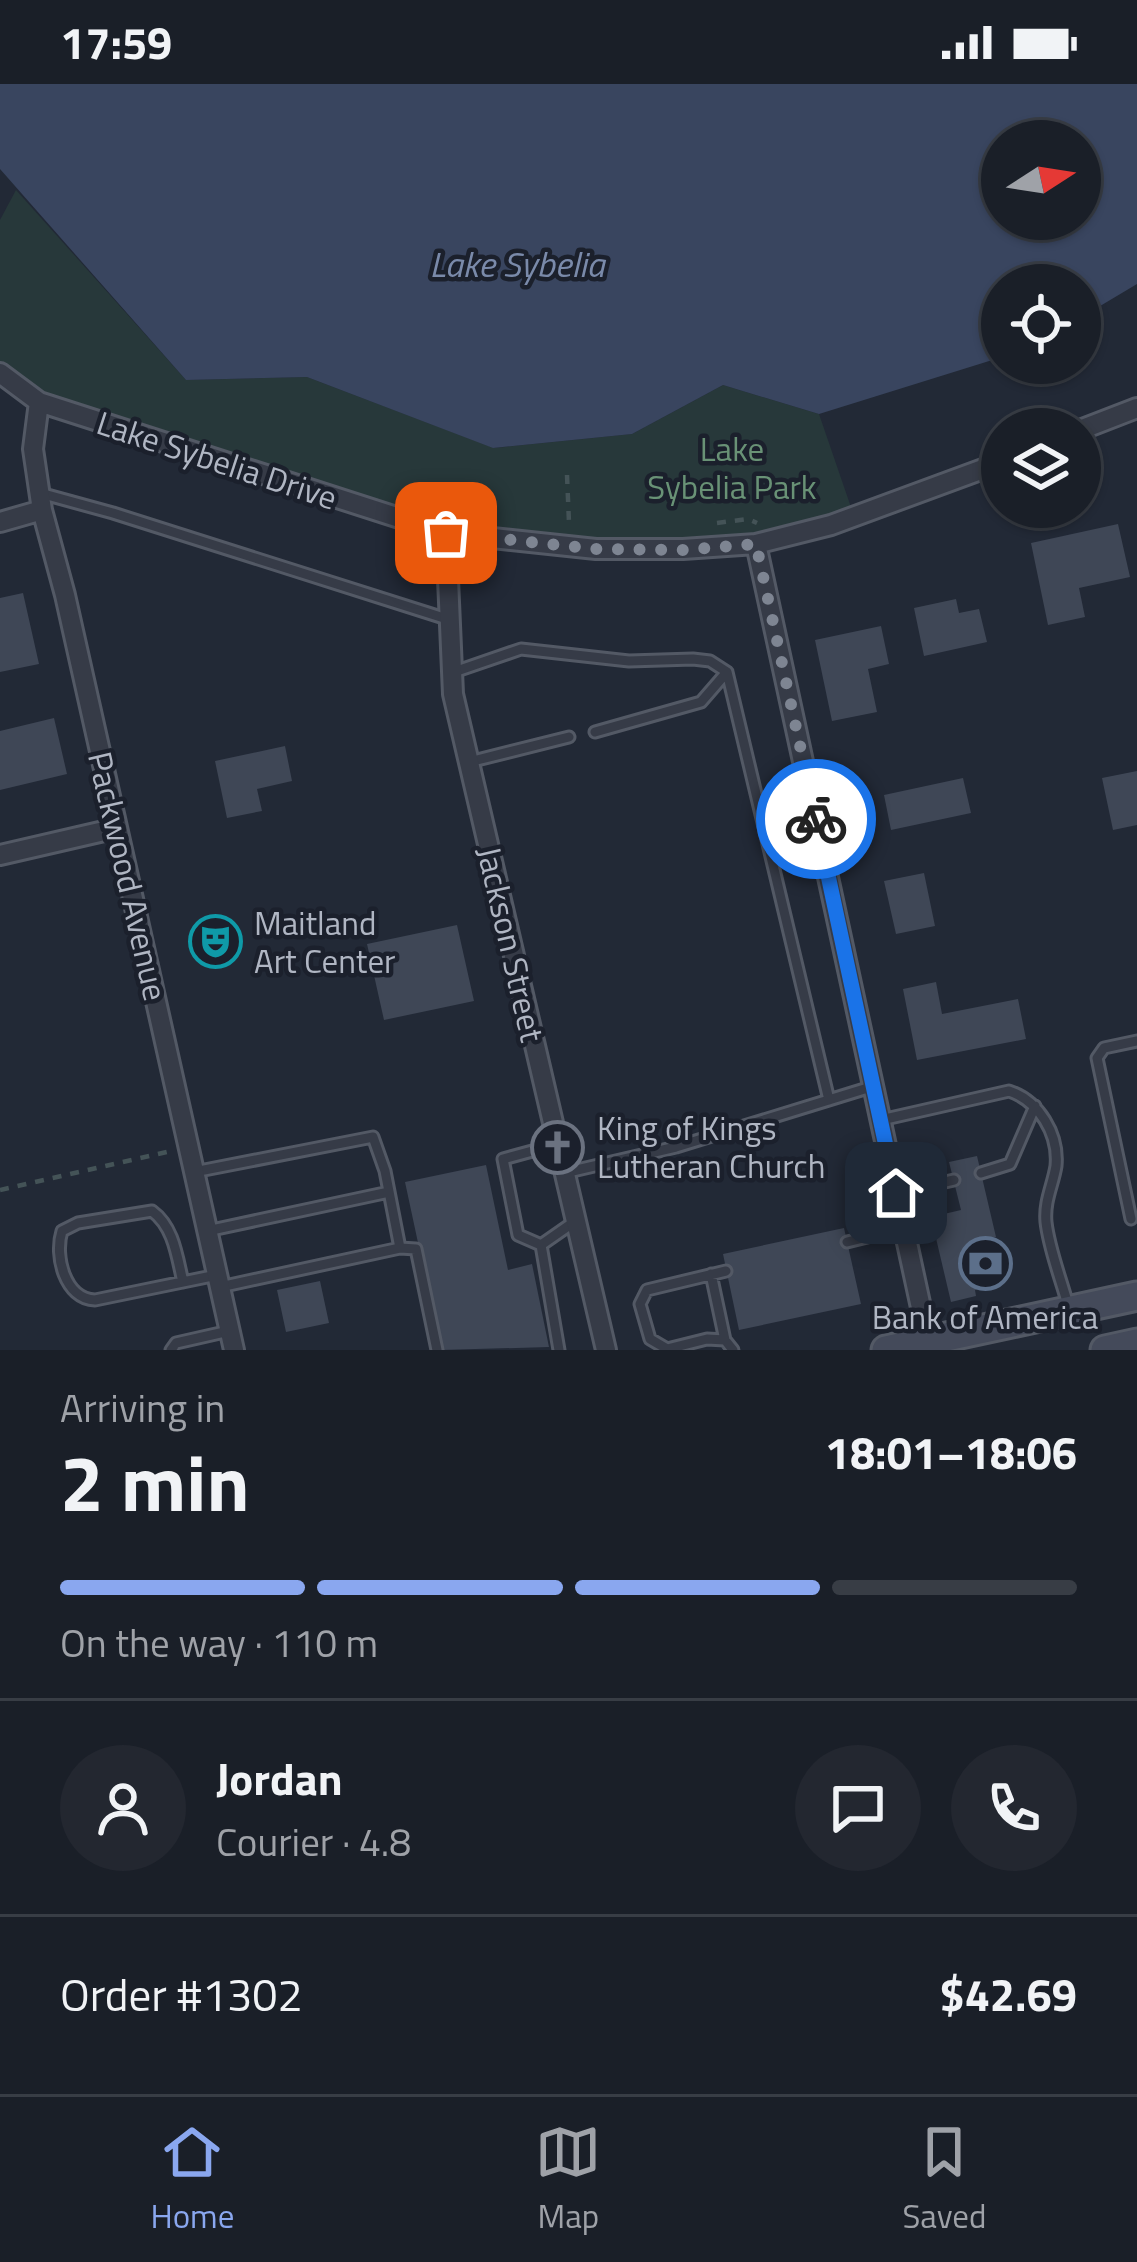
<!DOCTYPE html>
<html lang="en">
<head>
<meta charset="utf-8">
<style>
  :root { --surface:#1a1f28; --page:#232730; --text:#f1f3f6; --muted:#9fa2a8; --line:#383d45; --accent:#8aa7ef }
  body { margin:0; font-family:"Titillium Web",sans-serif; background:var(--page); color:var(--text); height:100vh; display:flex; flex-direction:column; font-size:45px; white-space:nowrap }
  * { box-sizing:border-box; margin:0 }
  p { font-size:39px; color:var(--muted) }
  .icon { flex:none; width:66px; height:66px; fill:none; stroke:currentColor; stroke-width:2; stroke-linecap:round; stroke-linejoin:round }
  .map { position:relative; height:1266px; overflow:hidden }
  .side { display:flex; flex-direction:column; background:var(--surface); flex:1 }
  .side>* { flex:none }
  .needle { width:78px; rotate:78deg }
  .tools { position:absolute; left:981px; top:36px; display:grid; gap:24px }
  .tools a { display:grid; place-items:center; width:120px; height:120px; border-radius:50%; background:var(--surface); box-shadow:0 3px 9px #0004,0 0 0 3px var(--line); font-size:60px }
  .pin { position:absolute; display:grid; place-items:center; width:102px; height:102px; color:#fff; margin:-51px; border-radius:24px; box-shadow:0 6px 18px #0006 }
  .courier { position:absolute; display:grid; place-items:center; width:120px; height:120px; margin:-60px; border:9px solid #1a73e8; border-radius:50%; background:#fff; color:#222; box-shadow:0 3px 15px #0007 }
  .overview em { font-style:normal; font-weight:700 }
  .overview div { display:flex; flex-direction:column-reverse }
  .overview { display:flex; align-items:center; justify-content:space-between; height:204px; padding:0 60px }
  h1 { font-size:78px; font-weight:700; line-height:90px }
  .bar { display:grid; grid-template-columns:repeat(4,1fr); gap:18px 12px; align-content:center; height:144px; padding:0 60px }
  .bar i { height:15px; border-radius:9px; background:var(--line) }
  .bar .active { background:var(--accent) }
  .bar p { grid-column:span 4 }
  .line { display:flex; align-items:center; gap:30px; padding:0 60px; border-top:3px solid var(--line) }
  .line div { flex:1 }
  .round { display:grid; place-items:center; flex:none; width:126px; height:126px; border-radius:63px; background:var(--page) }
  .status { display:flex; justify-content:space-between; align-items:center; height:84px; padding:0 60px; background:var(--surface); direction:ltr }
  .status svg { height:33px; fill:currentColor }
  .tab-bar { display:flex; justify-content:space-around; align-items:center; height:168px; border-top:3px solid var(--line); background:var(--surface); font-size:33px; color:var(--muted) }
  .tab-bar a { display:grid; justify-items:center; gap:6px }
  .tab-bar .active { color:var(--accent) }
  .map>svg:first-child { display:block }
  .green { fill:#27383a }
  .water { fill:#39455f; fill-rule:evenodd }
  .building { fill:#3f4756 }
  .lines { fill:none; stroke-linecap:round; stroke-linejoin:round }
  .service-casing { stroke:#535965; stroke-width:15 }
  .minor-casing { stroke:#535965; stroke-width:24 }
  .secondary-casing { stroke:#535965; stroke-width:33 }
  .path { stroke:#445357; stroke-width:4.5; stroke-dasharray:9 9; stroke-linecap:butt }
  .service { stroke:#363b47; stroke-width:9 }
  .minor { stroke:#363b47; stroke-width:18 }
  .secondary { stroke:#444a5a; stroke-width:27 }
  .done { stroke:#7e8592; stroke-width:12; stroke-dasharray:0 21.6 }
  .route { stroke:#1a73e8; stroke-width:15 }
  .labels { text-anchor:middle; stroke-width:9; stroke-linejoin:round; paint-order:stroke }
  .park-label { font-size:33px; fill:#699276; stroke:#1b202c }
  .street-label { font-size:33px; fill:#b0b6c3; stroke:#1b202c }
  .poi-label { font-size:33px; fill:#b0b6c3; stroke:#1b202c; text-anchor:start }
  .water-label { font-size:36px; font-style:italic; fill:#7a8aaa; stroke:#1b202c }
</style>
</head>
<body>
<div class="status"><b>17:59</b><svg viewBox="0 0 49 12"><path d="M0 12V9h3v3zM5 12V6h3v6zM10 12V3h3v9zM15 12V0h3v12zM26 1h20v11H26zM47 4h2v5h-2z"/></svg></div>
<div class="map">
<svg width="1137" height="1266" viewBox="0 0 1137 1266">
  <rect width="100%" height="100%" fill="#222936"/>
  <path class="green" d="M16,106L186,296L307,293L494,364L632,350L723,301L819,330L854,432L683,465L446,449L39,318L0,281V136Z"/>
  <path class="water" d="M0,0H1137V200L1080,234V201H1002V273L819,330L723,301L632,350L493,364L307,293L186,296L0,85ZM1002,57H1080V135H1002Z"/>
  <path class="building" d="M1118,440L1130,493L1079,504L1085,533L1048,541L1031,459Z
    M23,509L39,580L0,588V514Z
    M956,515L959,529L979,525L987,558L924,572L914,524Z
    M881,542L889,580L868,585L877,628L832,637L815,556Z
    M54,634L67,690L0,706V647Z
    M285,662L292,697L257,705L262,727L227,734L215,677Z
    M1137,687V741L1113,746L1102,694Z
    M963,694L971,729L891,746L884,711Z
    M924,789L935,842L896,850L884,797Z
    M457,841L474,917L384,936L367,860Z
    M936,898L942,930L1018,915L1026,955L917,976L903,905Z
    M977,1072L996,1153L992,1154L1003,1199L975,1206L976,1212L951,1218L931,1133L961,1126L949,1078Z
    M486,1081L508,1186L532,1180L549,1263L441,1266L405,1098Z
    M844,1144L861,1220L739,1246L723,1170Z
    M320,1197L329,1239L286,1248L277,1206Z"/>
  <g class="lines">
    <defs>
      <path id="service" d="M40,409L113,429L447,535
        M454,588L521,565L629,577L693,575L710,577L727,588L829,1016
        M595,648L701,618L727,588
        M469,678L569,653
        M881,1036L1009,1007C1039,1017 1059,1050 1056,1082C1053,1101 1044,1117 1046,1138C1049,1165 1061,1195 1068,1221
        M558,1060L503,1075L518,1151L541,1161L574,1138
        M194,1088L373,1053L385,1087L400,1164
        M564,1089L676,1063L871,1003
        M981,1089L1010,1080L1035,1022
        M896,1109L954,1096
        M1131,1135L1097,974L1104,964L1137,957
        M207,1147L389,1108
        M847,1158L904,1144
        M541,1161L559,1266
        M726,1187L647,1206L640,1220L650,1255L667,1265L707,1255L725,1256L733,1266
        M711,1190L725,1256
        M183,1198C177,1173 174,1143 152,1127L78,1139L62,1147C54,1172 65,1215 95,1216L217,1191
        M220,1203L400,1164L416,1165L437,1266
        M171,1266L176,1259L229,1247"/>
      <path id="minor" d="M0,289L39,318L446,449L596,465H683L756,460L831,441L1002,378
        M39,318L33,365L42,426L65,511L234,1266
        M1080,346L1137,324
        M0,438L42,426
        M446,449L453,610L606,1266
        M756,460L928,1256
        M0,771L117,744"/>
      <path id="secondary" d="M886,1266L1137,1212
        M1105,1266L1137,1259"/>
    </defs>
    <use href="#service" class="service-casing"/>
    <use href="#minor" class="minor-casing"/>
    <use href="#secondary" class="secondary-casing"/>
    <path class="path" d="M567,391L569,439
      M717,439L748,435L757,439
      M0,1106L171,1067"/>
    <use href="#service" class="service"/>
    <use href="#minor" class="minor"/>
    <use href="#secondary" class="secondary"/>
  </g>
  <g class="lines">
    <path class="done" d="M446,449L596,465L682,466L756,460L816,735"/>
    <path class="route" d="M816,735L896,1109"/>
  </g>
  <defs>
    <symbol id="theatre-ring" viewBox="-11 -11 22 22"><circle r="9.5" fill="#1b202c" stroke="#0f9aa8" stroke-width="1.5"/><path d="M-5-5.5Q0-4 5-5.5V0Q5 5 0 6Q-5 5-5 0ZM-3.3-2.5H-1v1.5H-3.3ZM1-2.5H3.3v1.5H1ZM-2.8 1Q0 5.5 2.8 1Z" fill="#0f9aa8"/></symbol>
    <symbol id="church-ring" viewBox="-11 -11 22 22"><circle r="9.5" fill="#1b202c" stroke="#6b7280" stroke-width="1.5"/><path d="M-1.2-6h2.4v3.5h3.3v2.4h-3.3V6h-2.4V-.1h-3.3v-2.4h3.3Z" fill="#6b7280"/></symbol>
    <symbol id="bank-ring" viewBox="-11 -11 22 22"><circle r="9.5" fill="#1b202c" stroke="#5c6f8a" stroke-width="1.5"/><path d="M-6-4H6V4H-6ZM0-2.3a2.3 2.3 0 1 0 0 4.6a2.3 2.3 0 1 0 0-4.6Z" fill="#5c6f8a"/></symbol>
  </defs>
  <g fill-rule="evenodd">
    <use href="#theatre-ring" x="186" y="828" width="59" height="59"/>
    <use href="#church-ring" x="528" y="1034" width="59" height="59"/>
    <use href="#bank-ring" x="956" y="1150" width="59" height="59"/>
  </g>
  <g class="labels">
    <g class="park-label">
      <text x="732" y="377">Lake<tspan x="732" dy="38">Sybelia Park</tspan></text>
    </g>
    <g class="street-label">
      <text transform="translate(217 376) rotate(18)" y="12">Lake Sybelia Drive</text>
      <text transform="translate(128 792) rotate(77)" y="12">Packwood Avenue</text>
      <text transform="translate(511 860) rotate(77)" y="12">Jackson Street</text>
    </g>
    <g class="poi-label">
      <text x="254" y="851">Maitland<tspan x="254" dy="38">Art Center</tspan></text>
      <text x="597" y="1056">King of Kings<tspan x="597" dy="38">Lutheran Church</tspan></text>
      <text x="985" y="1245" text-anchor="middle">Bank of America</text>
    </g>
    <g class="water-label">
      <text x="517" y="193">Lake Sybelia</text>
    </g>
  </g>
</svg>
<div class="tools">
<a><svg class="needle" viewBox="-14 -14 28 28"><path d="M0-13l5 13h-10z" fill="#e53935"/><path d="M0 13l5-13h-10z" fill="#9fa2a8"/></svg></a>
<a><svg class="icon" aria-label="locate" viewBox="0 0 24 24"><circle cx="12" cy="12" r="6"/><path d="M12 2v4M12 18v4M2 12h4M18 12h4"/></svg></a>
<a><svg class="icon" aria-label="layers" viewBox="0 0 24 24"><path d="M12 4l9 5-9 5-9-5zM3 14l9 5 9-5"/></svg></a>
</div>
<div class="pin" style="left:446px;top:449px;background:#ea580c"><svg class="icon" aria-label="bag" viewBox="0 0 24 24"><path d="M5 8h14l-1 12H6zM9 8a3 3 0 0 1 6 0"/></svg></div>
<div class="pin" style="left:896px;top:1109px;background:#1f2937"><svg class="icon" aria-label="home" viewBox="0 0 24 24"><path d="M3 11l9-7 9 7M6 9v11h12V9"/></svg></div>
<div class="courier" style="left:816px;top:735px"><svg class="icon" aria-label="bike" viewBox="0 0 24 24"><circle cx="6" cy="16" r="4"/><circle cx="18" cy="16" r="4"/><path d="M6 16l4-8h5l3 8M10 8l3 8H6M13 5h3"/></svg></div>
</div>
<section class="side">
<div class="overview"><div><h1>2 min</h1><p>Arriving in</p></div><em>18:01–18:06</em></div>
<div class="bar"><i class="active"></i><i class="active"></i><i class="active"></i><i></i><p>On the way · 110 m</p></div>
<div class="line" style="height:216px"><a class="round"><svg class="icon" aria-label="person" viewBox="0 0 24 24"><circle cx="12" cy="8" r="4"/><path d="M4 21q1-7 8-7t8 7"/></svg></a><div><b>Jordan</b><p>Courier · 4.8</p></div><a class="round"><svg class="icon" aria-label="chat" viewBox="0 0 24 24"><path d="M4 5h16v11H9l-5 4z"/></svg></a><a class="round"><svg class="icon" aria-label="phone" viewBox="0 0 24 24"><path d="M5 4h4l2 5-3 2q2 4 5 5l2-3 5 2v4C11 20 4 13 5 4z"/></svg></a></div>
<div class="line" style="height:156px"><div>Order #1302</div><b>$42.69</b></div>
</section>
<nav class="tab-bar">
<a class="active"><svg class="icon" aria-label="home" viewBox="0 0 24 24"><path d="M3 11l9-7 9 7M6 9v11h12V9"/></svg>Home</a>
<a><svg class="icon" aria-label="map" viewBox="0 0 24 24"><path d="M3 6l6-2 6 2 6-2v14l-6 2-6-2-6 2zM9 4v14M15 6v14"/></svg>Map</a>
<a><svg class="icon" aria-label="saved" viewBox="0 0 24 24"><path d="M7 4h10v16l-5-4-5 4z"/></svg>Saved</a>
</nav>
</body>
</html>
